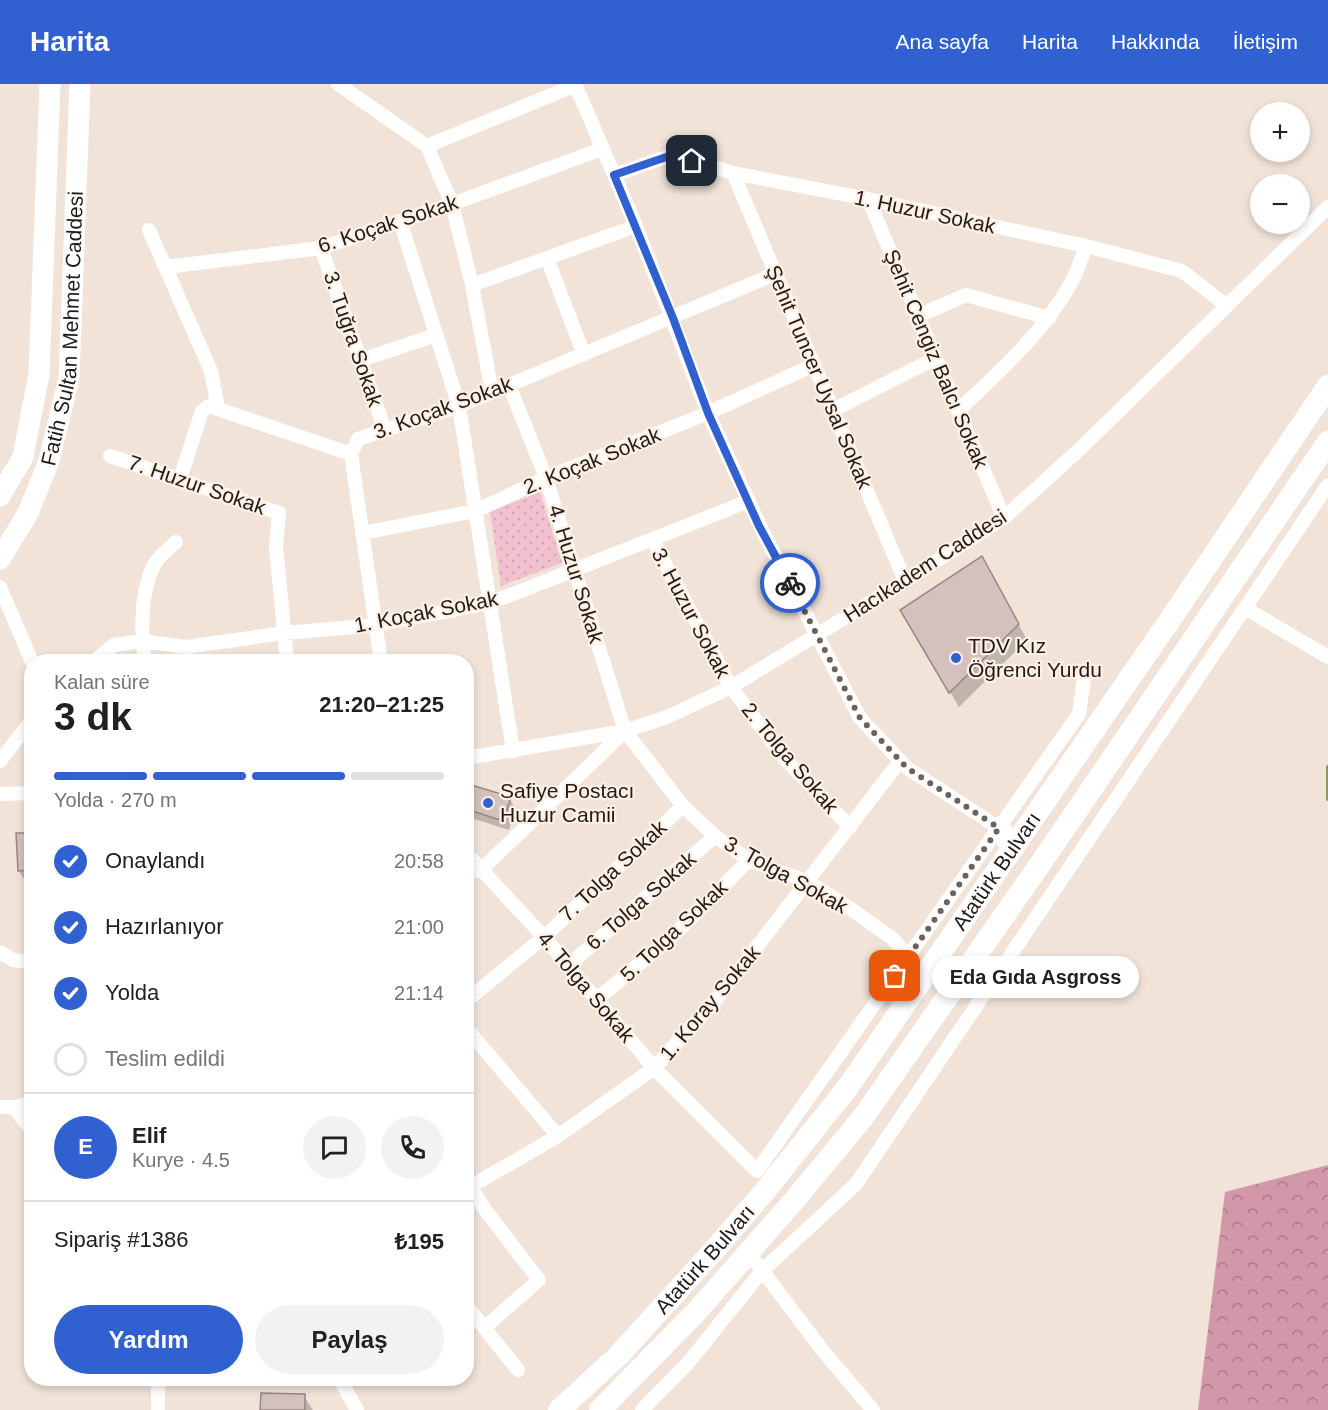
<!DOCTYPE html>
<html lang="tr">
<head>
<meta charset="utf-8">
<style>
  :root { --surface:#fff; --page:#f2f2f2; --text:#202124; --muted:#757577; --line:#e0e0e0; --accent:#3161d0 }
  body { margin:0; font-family:Helvetica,sans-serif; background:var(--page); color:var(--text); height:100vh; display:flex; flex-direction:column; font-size:22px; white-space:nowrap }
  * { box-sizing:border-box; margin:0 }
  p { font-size:20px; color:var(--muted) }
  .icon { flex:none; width:33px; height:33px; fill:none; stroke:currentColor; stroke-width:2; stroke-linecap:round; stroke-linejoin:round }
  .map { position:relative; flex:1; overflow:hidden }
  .sheet { position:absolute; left:24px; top:570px; width:450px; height:732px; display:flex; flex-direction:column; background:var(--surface); border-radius:24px; box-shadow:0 3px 9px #0003 }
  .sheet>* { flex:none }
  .buttons { position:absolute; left:1250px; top:18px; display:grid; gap:12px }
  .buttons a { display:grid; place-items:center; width:60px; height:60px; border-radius:50%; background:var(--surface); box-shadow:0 3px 9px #0003; font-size:30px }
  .pin { position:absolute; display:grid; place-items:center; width:51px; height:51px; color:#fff; margin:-26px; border-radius:12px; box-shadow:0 3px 9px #0006 }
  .courier { position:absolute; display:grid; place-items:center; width:60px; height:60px; margin:-30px; border:4px solid #3161d0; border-radius:50%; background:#fff; color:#222; box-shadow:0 2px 8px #0007 }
  .bubble { position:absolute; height:42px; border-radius:21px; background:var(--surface); box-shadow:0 3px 9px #0003; font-size:20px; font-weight:700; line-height:42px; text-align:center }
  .headline em { font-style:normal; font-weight:700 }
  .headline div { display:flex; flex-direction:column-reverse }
  .headline { display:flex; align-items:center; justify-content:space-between; height:102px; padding:0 30px }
  h1 { font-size:39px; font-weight:700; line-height:45px }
  .bar { display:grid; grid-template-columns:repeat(4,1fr); gap:9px 6px; align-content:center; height:72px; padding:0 30px }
  .bar i { height:8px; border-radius:4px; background:var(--line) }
  .bar .on { background:var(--accent) }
  .bar p { grid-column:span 4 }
  .line { display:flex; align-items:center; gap:15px; padding:0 30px; border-top:2px solid var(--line) }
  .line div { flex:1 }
  .round { display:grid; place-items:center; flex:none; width:63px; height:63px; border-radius:32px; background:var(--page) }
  ol { padding:0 30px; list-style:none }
  li { display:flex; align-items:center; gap:18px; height:66px }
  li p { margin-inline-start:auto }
  li .icon { padding:6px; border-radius:50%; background:var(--accent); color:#fff; stroke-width:4 }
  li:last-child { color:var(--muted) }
  li i { width:33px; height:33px; border:3px solid var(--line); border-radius:50% }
  .action { display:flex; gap:12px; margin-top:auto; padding:12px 30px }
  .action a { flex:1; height:69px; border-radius:36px; background:var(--accent); color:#fff; font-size:24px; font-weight:700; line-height:69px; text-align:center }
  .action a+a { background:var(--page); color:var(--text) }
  header { display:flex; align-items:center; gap:36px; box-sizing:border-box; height:84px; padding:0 30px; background:var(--accent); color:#fff }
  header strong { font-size:28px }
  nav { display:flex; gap:33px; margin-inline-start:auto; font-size:21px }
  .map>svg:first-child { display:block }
  .forest { fill:url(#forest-crowns) }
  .park { fill:url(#park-dots) }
  .shadow { fill:#0003 }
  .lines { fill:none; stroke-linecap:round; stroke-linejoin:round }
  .stream { stroke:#889965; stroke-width:4 }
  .building { fill:#d4c1be; stroke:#988784; stroke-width:1.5 }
  .minor { stroke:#fff; stroke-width:14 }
  .primary { stroke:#fff; stroke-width:21 }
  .trunk { stroke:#fff; stroke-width:22 }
  .done { stroke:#6a625b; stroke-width:6; stroke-dasharray:0 10.8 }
  .route { stroke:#3161d0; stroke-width:8 }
  .poi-dot { fill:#3161d0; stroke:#fff0e5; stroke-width:2 }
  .labels { text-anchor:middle; stroke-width:4.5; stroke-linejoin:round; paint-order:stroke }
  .street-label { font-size:21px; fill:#211c18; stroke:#fff0e5 }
  .poi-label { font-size:21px; fill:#211c18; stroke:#fff0e5; text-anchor:start }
</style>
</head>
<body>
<header>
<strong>Harita</strong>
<nav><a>Ana sayfa</a><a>Harita</a><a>Hakkında</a><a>İletişim</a></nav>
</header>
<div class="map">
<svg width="1328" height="1326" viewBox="0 0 1328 1326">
  <defs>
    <pattern id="forest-crowns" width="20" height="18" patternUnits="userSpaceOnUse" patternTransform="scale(1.5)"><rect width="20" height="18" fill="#d397aa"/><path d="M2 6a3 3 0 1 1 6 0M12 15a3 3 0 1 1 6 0" fill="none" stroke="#ab7a89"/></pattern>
    <pattern id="park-dots" width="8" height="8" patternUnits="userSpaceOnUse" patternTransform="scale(1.5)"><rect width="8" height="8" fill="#f1c1d0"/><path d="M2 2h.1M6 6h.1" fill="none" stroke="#cea5b2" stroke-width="1.8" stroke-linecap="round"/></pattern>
  </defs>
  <rect width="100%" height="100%" fill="#f1e3d8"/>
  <path class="forest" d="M1328,1081V1326H1198L1225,1108Z"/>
  <path class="park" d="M540,408L562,479L501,502L490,428Z"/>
  <path class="shadow" d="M990,489L1027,556L959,623L902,527Z
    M468,702L510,715L515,725L509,746L468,733L466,708Z
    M32,750V802H28L19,787Z
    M304,1312L313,1326H262Z"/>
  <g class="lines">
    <path class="stream" d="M1328,683V715"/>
  </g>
  <path class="building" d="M982,472L1019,540L949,609L900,526Z
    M468,700L511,713L503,737L466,725Z
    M16,749H32V786L18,787Z
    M261,1309L305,1310V1326H260Z"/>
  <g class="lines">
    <path class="minor" d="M338,0L427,62L576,1
      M575,0L636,142L708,329L760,442L860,634L907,684L999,744
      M427,62L452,120L472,201L492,308
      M733,89L905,497
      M614,91L672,71L733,89L868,115L1086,162L1182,187L1227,222
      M868,115L1004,434
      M400,137L459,322L513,667
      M149,146L211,287L218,324
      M321,164L385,346
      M547,174L584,271
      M166,183L321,164L452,120L602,65
      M472,201L636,142
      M918,232L966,211L1049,234
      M361,276L436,251
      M509,301L546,394L625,647L683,722L715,752L749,776L808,798L848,823L892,854L908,872
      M833,326L936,274
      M958,327C999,288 1042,250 1070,201C1077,189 1081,175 1086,162
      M351,370L381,578
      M110,372L279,429L276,462L287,578
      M180,395L202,327L209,322L351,370L358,355L459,322L775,190
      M363,449L475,427L546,394L708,329L814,281
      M652,455L731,603L784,674L850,743
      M0,503L32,578
      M1245,524L1328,573
      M93,578L114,561L142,557L186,563L284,549L376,541L490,519L749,417
      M145,578C141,547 140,509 154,481C158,472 170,464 176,458
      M466,674L625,647L667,633L731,603L905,497L1004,434L1082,363L1328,123
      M0,677L32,636
      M0,710L32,709
      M466,769L544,853L654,984L757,1087L1079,630L1084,595
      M466,789L481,786L625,647
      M0,868L13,876L32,878
      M568,882L715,752
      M596,916L674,851L749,776
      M466,917L544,853L683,722
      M466,944L558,1052
      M0,1023H14L32,1019
      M14,1023L32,1047
      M470,1102L486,1127L539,1196L484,1244
      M466,1105L558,1052L654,984L718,913L900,677
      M748,1168L823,1267L873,1326
      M466,1221L518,1286
      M339,1294L357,1326
      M158,1326V1294
      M642,1326L688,1279L762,1187L856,1100L1328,401"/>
    <g class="primary">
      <path d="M0,412L23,373L39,290L50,0"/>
      <path id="s1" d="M0,475L28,429L49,377L69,294L80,0"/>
    </g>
    <g class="trunk">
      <path d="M999,744L1013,764"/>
      <path d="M908,872L914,906"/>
      <path id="s2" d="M559,1326L618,1272L716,1164L765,1107L848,1003L1174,530L1328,302"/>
      <path d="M600,1326L697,1227L792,1119L864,1032L1043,776L1328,358"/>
    </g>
  </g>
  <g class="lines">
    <path class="done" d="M790,499L860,634L907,684L999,744L895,892"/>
    <path class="route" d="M692,77L672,71L614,91L673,234L708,329L759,442L790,499"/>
  </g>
  <g class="poi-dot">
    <circle cx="956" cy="574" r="6"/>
    <circle cx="488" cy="719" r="6"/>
  </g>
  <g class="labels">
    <g class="street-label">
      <text transform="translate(925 128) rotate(12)" y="7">1. Huzur Sokak</text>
      <text transform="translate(388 140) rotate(-18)" y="7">6. Koçak Sokak</text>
      <text dy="7" stroke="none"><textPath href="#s1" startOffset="244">Fatih Sultan Mehmet Caddesi</textPath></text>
      <text transform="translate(353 255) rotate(71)" y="7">3. Tuğra Sokak</text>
      <text transform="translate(936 275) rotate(67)" y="7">Şehit Cengiz Balcı Sokak</text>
      <text transform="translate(819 293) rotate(67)" y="7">Şehit Tuncer Uysal Sokak</text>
      <text transform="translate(443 324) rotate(-20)" y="7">3. Koçak Sokak</text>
      <text transform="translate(592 377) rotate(-22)" y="7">2. Koçak Sokak</text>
      <text transform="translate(197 401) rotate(19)" y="7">7. Huzur Sokak</text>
      <text transform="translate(925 482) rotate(-33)" y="7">Hacıkadem Caddesi</text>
      <text transform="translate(576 490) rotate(73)" y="7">4. Huzur Sokak</text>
      <text transform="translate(426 528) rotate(-11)" y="7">1. Koçak Sokak</text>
      <text transform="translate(691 529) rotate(62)" y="7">3. Huzur Sokak</text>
      <text transform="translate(790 674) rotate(50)" y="7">2. Tolga Sokak</text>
      <text transform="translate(613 787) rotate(-43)" y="7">7. Tolga Sokak</text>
      <text dy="7" stroke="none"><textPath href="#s2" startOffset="696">Atatürk Bulvarı</textPath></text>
      <text transform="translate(786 791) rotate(29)" y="7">3. Tolga Sokak</text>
      <text transform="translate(641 817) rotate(-41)" y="7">6. Tolga Sokak</text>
      <text transform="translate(674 847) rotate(-43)" y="7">5. Tolga Sokak</text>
      <text transform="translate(586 903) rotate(50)" y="7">4. Tolga Sokak</text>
      <text transform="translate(710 919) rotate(-50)" y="7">1. Koray Sokak</text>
      <text dy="7" stroke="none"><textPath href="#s2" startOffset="210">Atatürk Bulvarı</textPath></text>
    </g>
    <g class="poi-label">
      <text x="968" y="569">TDV Kız<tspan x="968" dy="24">Öğrenci Yurdu</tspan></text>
      <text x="500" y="714">Safiye Postacı<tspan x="500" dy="24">Huzur Camii</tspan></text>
    </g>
  </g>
</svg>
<div class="buttons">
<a>+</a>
<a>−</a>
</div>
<div class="pin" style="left:895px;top:892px;background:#ea580c"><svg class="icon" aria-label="bag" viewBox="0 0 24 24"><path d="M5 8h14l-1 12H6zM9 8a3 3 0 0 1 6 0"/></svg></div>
<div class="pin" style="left:692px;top:77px;background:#1f2937"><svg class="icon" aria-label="home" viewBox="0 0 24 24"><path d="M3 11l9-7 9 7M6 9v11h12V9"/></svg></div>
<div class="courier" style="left:790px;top:499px"><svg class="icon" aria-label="bike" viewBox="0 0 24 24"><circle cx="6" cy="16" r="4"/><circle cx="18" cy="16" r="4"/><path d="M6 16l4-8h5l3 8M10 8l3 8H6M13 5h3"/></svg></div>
<div class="bubble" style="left:932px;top:872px;width:207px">Eda Gıda Asgross</div>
<section class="sheet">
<div class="headline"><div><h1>3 dk</h1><p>Kalan süre</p></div><em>21:20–21:25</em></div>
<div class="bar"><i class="on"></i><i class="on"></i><i class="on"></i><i></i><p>Yolda · 270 m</p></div>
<ol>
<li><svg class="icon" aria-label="check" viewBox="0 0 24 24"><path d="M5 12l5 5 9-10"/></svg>Onaylandı<p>20:58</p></li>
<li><svg class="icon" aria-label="check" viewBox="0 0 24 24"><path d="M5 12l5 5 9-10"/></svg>Hazırlanıyor<p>21:00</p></li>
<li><svg class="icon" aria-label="check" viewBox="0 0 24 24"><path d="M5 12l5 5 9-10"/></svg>Yolda<p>21:14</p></li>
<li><i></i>Teslim edildi</li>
</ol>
<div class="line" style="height:108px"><b class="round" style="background:var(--accent);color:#fff">E</b><div><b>Elif</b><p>Kurye · 4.5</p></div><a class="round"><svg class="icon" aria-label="chat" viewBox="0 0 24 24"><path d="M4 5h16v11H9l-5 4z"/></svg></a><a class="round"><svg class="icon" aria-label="phone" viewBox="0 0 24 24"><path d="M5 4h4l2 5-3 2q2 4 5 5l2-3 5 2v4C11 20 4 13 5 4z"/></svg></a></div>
<div class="line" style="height:78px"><div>Sipariş #1386</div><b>₺195</b></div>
<div class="action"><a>Yardım</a><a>Paylaş</a></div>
</section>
</div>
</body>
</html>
